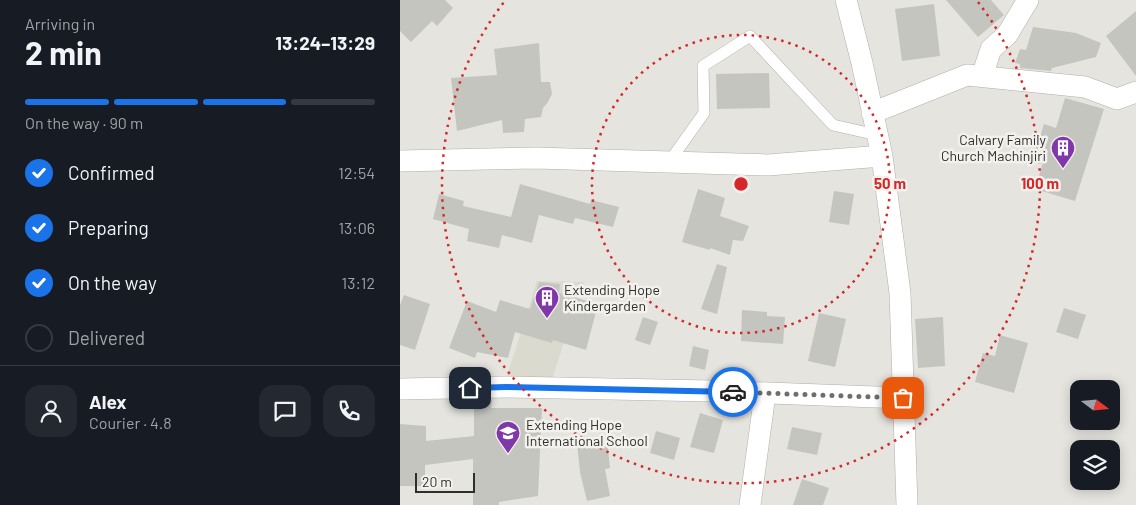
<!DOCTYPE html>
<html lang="en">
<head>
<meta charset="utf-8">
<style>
  :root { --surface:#171b24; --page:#242831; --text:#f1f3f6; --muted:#9ea1a6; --line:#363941; --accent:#1a73e8 }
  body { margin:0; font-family:Barlow,sans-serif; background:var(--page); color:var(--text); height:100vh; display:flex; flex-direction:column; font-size:19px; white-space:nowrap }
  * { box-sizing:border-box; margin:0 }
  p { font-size:16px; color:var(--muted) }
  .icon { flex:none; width:28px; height:28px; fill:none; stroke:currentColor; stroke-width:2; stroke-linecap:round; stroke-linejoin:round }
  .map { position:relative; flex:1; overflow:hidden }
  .drawer { display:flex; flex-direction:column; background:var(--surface); width:400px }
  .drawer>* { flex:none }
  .needle { width:32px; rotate:106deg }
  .controls { position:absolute; left:670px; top:380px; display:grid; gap:10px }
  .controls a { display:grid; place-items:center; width:50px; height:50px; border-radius:10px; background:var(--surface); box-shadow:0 2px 12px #0003; font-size:25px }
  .scale { position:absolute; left:15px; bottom:12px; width:60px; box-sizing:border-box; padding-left:5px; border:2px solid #2e2e2c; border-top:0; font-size:14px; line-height:18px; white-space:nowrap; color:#2e2e2c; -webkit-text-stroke:4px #f2f1ed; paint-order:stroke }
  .pin { position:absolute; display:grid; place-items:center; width:42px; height:42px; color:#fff; margin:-21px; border-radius:10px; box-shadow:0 2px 8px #0006 }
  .courier { position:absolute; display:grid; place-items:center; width:50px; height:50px; margin:-25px; border:4px solid #1a73e8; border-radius:50%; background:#fff; color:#222; box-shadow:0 1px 6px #0007 }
  .overview em { font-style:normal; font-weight:700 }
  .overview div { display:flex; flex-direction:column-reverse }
  .overview { display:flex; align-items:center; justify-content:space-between; height:85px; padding:0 25px }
  h1 { font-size:32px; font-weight:700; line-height:38px }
  .bar { display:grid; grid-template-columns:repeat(4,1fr); gap:8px 5px; align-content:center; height:60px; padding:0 25px }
  .bar i { height:6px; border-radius:4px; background:var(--line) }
  .bar .current { background:var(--accent) }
  .bar p { grid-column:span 4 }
  .line { display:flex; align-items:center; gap:12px; padding:0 25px; border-top:1px solid var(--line) }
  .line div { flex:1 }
  .round { display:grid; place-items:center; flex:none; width:52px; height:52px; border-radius:15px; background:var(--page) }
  ol { padding:0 25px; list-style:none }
  li { display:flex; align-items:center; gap:15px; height:55px }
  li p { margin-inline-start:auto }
  li .icon { padding:5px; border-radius:50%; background:var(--accent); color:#fff; stroke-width:4 }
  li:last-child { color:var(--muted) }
  li i { width:28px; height:28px; border:2px solid var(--line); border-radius:50% }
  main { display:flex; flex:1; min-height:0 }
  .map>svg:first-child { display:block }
  .built { fill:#dbdace }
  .building { fill:#c5c5c0 }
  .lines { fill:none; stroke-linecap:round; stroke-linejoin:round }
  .lane-casing { stroke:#b0afab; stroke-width:12 }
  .street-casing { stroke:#b0afab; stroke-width:22 }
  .lane { stroke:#fff; stroke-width:11 }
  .street { stroke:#fff; stroke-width:21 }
  .done { stroke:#6e6e6b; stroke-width:5; stroke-dasharray:0 9 }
  .route { stroke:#1a73e8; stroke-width:6 }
  .ring { fill:none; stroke:#d62828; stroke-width:2.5; stroke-dasharray:2.5 5 }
  .labels { text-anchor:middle; stroke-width:5; stroke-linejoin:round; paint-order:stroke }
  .poi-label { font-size:14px; fill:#2e2e2c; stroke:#f2f1ed; text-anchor:start }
  .centre { fill:#d62828; stroke:#f2f1ed; stroke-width:2.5 }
  .ring-label { font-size:15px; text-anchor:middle; font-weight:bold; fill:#d62828; stroke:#f2f1ed; stroke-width:5; stroke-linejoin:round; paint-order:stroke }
</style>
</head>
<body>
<main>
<section class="drawer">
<div class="overview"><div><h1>2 min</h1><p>Arriving in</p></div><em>13:24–13:29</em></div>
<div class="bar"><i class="current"></i><i class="current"></i><i class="current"></i><i></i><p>On the way · 90 m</p></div>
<ol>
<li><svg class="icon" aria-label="check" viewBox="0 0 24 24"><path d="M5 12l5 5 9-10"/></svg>Confirmed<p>12:54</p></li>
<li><svg class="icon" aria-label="check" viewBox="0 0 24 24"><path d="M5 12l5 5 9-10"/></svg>Preparing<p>13:06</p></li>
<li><svg class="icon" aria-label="check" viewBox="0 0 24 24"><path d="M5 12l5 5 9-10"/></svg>On the way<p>13:12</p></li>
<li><i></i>Delivered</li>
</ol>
<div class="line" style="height:90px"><a class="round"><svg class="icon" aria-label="person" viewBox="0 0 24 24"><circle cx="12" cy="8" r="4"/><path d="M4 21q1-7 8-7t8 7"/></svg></a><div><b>Alex</b><p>Courier · 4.8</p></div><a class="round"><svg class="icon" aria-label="chat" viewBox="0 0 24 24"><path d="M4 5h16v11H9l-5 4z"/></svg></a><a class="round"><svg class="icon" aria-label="phone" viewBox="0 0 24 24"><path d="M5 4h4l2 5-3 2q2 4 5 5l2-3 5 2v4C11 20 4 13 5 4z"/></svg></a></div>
</section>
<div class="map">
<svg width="736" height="505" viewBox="0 0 736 505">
  <rect width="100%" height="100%" fill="#e5e4df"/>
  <path class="built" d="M137,281L184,282L151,382L106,379Z"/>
  <path class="building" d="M0,0H45L53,8L37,26L32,21L11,42L0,31Z
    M546,0H591L604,15L578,37Z
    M534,4L540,56L502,61L495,9Z
    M736,11V76L706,36Z
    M633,27L676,33L701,43L696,57L652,68L651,71L620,68V64L615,63L620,49L626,50Z
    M139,43L141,82H150L152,94L148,102L143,108L141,117L125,119L124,132L103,133L102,120L57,131L51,78L97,75L94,49Z
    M369,73L370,108L317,109L316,74Z
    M665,98L704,109L675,201L635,189L647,149L637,146L644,124L656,128Z
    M120,184L190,204L191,200L219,207L213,227L175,218L173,224L139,215L132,243L102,235L99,248L67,241L69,229L33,219L39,194L64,201L63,206L111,217Z
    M298,189L325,198L320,216L349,226L343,241L333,240L330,255L310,248V250L282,242Z
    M434,191L454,194L449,225L429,222Z
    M317,264L327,267L317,314L301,309Z
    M139,282L160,284L159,293L198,304L186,350L153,340L152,343L115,332L108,358L77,352L75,358L49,348L67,301L96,312L100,300L130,309Z
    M4,295L30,304L15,350L0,345V305Z
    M664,308L686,315L678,339L656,332Z
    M342,310L367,312V316L385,317L383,344L341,341Z
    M419,313L446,319L435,367L408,361Z
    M243,317L258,322L250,345L235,340Z
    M543,317L545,366L518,368L515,319Z
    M600,335L628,343L614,393L575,382L583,353L595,356Z
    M293,346L309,350L305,370L289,366Z
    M74,400H92L91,408H142L138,496L99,502V505H73V459L25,465V486H0V424L26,426V441L74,436Z
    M300,413L323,420L314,453L290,447Z
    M392,427L422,433L417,455L387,449Z
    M256,431L280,438L274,460L250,453Z
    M207,439L210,468L205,469L210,496L187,501L180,472L177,443Z
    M402,479L429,488L423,505H393Z"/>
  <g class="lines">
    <defs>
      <path id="lane" d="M269,162L304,113L303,66L350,36L433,125L477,135"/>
      <path id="street" d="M446,0L462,63L482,156L500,293L507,505
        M580,76L584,70L591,49L607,35L628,0
        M472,113L567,75L685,87L717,99L736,92
        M0,161L136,158L368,165L482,156
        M0,389L106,387L312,391L503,398
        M350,505L365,394"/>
    </defs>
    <use href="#lane" class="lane-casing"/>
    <use href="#street" class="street-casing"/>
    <use href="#lane" class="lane"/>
    <use href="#street" class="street"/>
  </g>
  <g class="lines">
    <path class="done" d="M333,392L503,398"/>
    <path class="route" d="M70,388L106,387L333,392"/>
  </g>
  <g class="ring">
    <circle cx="341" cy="184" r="149"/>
    <path d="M578 2A299 299 0 1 1 104 2"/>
  </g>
  <defs>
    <symbol id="building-pin" viewBox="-11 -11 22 30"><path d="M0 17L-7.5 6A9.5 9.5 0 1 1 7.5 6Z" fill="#8037a9" stroke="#f2f1ed"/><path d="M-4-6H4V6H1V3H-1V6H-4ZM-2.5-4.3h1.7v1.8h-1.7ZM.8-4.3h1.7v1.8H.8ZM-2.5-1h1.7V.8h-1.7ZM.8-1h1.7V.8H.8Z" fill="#fff"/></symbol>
    <symbol id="school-pin" viewBox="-11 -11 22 30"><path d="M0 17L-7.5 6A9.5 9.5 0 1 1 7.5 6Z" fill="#8037a9" stroke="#f2f1ed"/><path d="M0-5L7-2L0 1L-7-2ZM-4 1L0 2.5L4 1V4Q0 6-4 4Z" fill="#fff"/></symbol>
  </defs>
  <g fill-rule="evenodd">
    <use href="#building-pin" x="649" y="134" width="28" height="38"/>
    <use href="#building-pin" x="133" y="284" width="28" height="38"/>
    <use href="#school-pin" x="94" y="419" width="28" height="38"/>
  </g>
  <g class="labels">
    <g class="poi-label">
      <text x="646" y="145" text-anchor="end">Calvary Family<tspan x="646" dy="16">Church Machinjiri</tspan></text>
      <text x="164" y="295">Extending Hope<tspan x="164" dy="16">Kindergarden</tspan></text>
      <text x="126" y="430">Extending Hope<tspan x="126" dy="16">International School</tspan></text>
    </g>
  </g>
  <circle cx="341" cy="184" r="8" class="centre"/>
  <g class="ring-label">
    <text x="490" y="189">50 m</text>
    <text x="640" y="189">100 m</text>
  </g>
</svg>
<div class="controls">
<a><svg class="needle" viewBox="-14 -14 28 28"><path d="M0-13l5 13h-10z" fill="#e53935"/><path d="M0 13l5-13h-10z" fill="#9ea1a6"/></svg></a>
<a><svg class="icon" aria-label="layers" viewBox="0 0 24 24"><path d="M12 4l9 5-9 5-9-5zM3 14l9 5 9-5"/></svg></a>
</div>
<div class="scale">20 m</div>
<div class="pin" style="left:503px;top:398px;background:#ea580c"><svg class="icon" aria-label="bag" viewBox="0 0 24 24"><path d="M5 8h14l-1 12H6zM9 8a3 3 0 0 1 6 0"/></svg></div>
<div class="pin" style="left:70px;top:388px;background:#1f2937"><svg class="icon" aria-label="home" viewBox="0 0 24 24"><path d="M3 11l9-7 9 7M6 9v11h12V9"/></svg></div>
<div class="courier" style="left:333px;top:392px"><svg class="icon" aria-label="car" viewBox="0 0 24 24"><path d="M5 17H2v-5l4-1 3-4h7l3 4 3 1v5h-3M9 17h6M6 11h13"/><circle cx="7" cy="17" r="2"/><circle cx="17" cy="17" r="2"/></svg></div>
</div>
</main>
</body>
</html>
